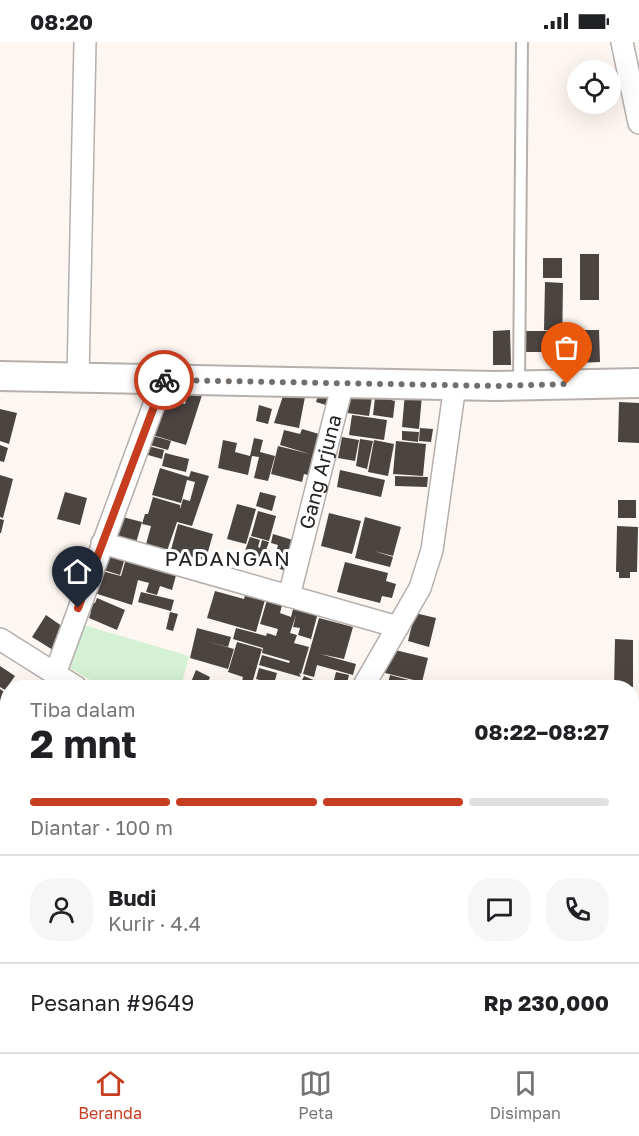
<!DOCTYPE html>
<html lang="id">
<head>
<meta charset="utf-8">
<style>
  :root { --surface:#fff; --page:#f6f6f6; --text:#202124; --muted:#757577; --line:#e0e0e0; --accent:#c73d20 }
  body { margin:0; font-family:"Golos Text",sans-serif; background:var(--page); color:var(--text); height:100vh; display:flex; flex-direction:column; font-size:22px; white-space:nowrap }
  * { box-sizing:border-box; margin:0 }
  p { font-size:20px; color:var(--muted) }
  .icon { flex:none; width:33px; height:33px; fill:none; stroke:currentColor; stroke-width:2; stroke-linecap:round; stroke-linejoin:round }
  .map { position:relative; flex:1; overflow:hidden }
  .details { position:absolute; left:0px; top:638px; width:639px; height:374px; display:flex; flex-direction:column; background:var(--surface); border-radius:24px 24px 0 0; box-shadow:0 6px 24px #0002 }
  .details>* { flex:none }
  .tools { position:absolute; left:567px; top:18px; display:grid; gap:12px }
  .tools a { display:grid; place-items:center; width:54px; height:54px; border-radius:50%; background:var(--surface); box-shadow:0 6px 24px #0002; font-size:30px }
  .pin { position:absolute; display:grid; place-items:center; width:51px; height:51px; color:#fff; margin:-62px -26px; border-radius:50% 50% 50% 0; rotate:-45deg; box-shadow:0 0 6px #0007 }
  .pin .icon { rotate:45deg }
  .courier { position:absolute; display:grid; place-items:center; width:60px; height:60px; margin:-30px; border:4px solid #c73d20; border-radius:50%; background:#fff; color:#222; box-shadow:0 2px 8px #0007 }
  .overview em { font-style:normal; font-weight:700 }
  .overview div { display:flex; flex-direction:column-reverse }
  .overview { display:flex; align-items:center; justify-content:space-between; height:102px; padding:0 30px }
  h1 { font-size:39px; font-weight:700; line-height:45px }
  .bar { display:grid; grid-template-columns:repeat(4,1fr); gap:9px 6px; align-content:center; height:72px; padding:0 30px }
  .bar i { height:8px; border-radius:4px; background:var(--line) }
  .bar .selected { background:var(--accent) }
  .bar p { grid-column:span 4 }
  .line { display:flex; align-items:center; gap:15px; padding:0 30px; border-top:2px solid var(--line) }
  .line div { flex:1 }
  .round { display:grid; place-items:center; flex:none; width:63px; height:63px; border-radius:24px; background:var(--page) }
  .status { display:flex; justify-content:space-between; align-items:center; height:42px; padding:0 30px; background:var(--surface); direction:ltr }
  .status svg { height:16px; fill:currentColor }
  .dock { display:flex; justify-content:space-around; align-items:center; height:84px; border-top:2px solid var(--line); background:var(--surface); font-size:16px; color:var(--muted) }
  .dock a { display:grid; justify-items:center; gap:3px }
  .dock .selected { color:var(--accent) }
  .map>svg:first-child { display:block }
  .green { fill:#d4f1d3 }
  .building { fill:#4b4542 }
  .lines { fill:none; stroke-linecap:round; stroke-linejoin:round }
  .lane-casing { stroke:#b6afab; stroke-width:14 }
  .street-casing { stroke:#b6afab; stroke-width:24 }
  .secondary-casing { stroke:#b6afab; stroke-width:32 }
  .lane { stroke:#fff; stroke-width:10 }
  .street { stroke:#fff; stroke-width:21 }
  .secondary { stroke:#fff; stroke-width:28 }
  .done { stroke:#726e6b; stroke-width:6; stroke-dasharray:0 10.8 }
  .route { stroke:#c73d20; stroke-width:8 }
  .labels { text-anchor:middle; stroke-width:6; stroke-linejoin:round; paint-order:stroke }
  .street-label { font-size:20px; fill:#272423; stroke:#fff }
  .neighbourhood-label { font-size:21px; letter-spacing:1.5px; fill:#272423; stroke:#fff }
</style>
</head>
<body>
<div class="status"><b>08:20</b><svg viewBox="0 0 49 12"><path d="M0 12V9h3v3zM5 12V6h3v6zM10 12V3h3v9zM15 12V0h3v12zM26 1h20v11H26zM47 4h2v5h-2z"/></svg></div>
<div class="map">
<svg width="639" height="1010" viewBox="0 0 639 1010">
  <rect width="100%" height="100%" fill="#fdf6f1"/>
  <path class="green" d="M77,581L189,614L181,645H102L63,622Z"/>
  <path class="building" d="M580,212H599V258H580Z
    M543,216H562V236H543Z
    M545,240L563,241L562,310H526V289H558L544,288Z
    M510,288L511,323H493V289Z
    M575,288H599L600,320L576,321Z
    M345,345L373,349L369,374L340,370Z
    M189,349L202,353L186,403L149,392L160,355L185,362Z
    M319,350L332,354L329,364L316,360Z
    M284,351L305,355L299,386L274,381Z
    M405,351L422,353L419,387L402,385Z
    M380,352L392,353L391,358L395,359L393,376L373,373L375,356L379,357Z
    M619,360L639,361V401L618,400Z
    M259,363L272,367L268,382L256,379Z
    M0,367L17,371L9,402L0,399Z
    M352,373L387,378L384,398L349,393Z
    M420,386L433,387L431,400L419,399Z
    M302,387L319,392L308,433L304,432L302,440L271,432L278,404L310,412L280,403L284,388L300,392Z
    M402,389L419,390L418,400L402,398Z
    M146,392L171,399L168,408L143,401Z
    M342,395L359,398L355,419L338,416Z
    M254,396L263,398L260,410L275,414L268,439L254,436L259,415L252,414L248,433L218,426L223,398L237,401L235,410L250,414Z
    M360,397L373,399L367,427L356,424Z
    M374,398L394,402L388,434L368,430Z
    M396,399L426,402L423,434L393,432Z
    M0,403L8,406L4,420L0,419Z
    M144,403L164,408L162,417L141,411Z
    M165,411L189,417L186,430L162,424Z
    M160,426L189,435L191,429L209,434L192,484L177,480L166,512L145,506L151,484L142,482L145,472H148L153,455L180,463V467L183,457L190,459L195,440L187,438L181,461L152,453Z
    M340,428L385,438L381,455L337,445Z
    M0,433L13,437L3,476L0,475Z
    M395,434L428,435L427,445L395,444Z
    M65,450L87,456L80,483L57,477Z
    M260,450L276,454L272,469L256,464Z
    M618,458H636V476H618Z
    M237,462L256,467L246,502L227,497Z
    M258,469L276,474L269,499L251,494Z
    M329,471L361,479L352,512L321,504Z
    M115,473L142,480L136,501L110,493Z
    M365,475L401,485L393,514L374,509L393,515L390,525L355,516Z
    M0,477L4,478L1,491H0Z
    M178,482L213,492L204,524L169,515Z
    M617,484L638,485L637,530H630V536H619V530H616Z
    M273,492L296,499L287,529L272,525L278,503L271,501Z
    M250,495L260,498L258,505L260,506L262,498L269,500L266,508L270,509L266,524L242,517Z
    M103,506L126,512L120,533L97,526Z
    M127,513L178,526L172,548L160,544L157,553L146,550L149,541L138,538L132,563L88,549L94,527L121,534Z
    M345,520L388,531L386,539L396,542L392,556L382,554L380,561L337,550Z
    M215,549L244,557L245,553L265,558L256,590L207,576Z
    M141,550L174,558L171,569L138,560Z
    M269,551L284,555L280,571L291,575L296,556L320,563L311,597L298,593L300,586L293,585L296,573L290,591L297,593L294,601L309,605L301,632L299,631L301,635L259,623L262,613L289,621L290,619L262,611L263,606L233,597L236,586L266,594L267,591L276,594L278,587L260,582Z
    M97,556L125,568L117,588L89,576L91,570L85,568L89,559L95,561Z
    M170,570L178,572L173,589L166,587Z
    M415,571L436,576L429,605L408,599Z
    M46,573L66,587L53,608L32,595Z
    M319,576L353,585L344,617L320,612L356,622L353,633L317,623L314,635L303,632Z
    M197,586L231,595L228,605L206,599L234,607L228,627L190,616Z
    M615,597L633,598V645H614Z
    M237,600L262,607L253,638L275,645H241L243,635L228,630Z
    M391,607L428,616L422,640L385,631Z
    M0,624L15,634L5,648L0,645Z
    M259,626L277,631L274,642L256,637Z
    M196,628L210,635L206,645H189Z
    M336,630L349,633L346,645L333,642Z
    M390,633L424,642L423,645H387Z
    M304,634L330,645H299Z
    M213,640L224,645H211Z
    M0,647L6,651L0,659Z
    M8,651V665L1,661Z
    M0,661L8,666V686L2,694Z
    M632,676H635L633,706H632Z
    M8,732V757L0,753V745Z
    M0,755L8,759V776L0,772Z
    M0,883L8,886V914L5,913L3,919L0,918Z
    M5,946L8,947V963L0,960Z
    M0,961L8,964L6,986L0,984Z
    M0,985L5,987L0,1001Z"/>
  <g class="lines">
    <defs>
      <path id="lane" d="M519,342L522,0"/>
      <g id="street">
        <path d="M622,0L639,81"/>
        <path d="M78,336L85,0"/>
        <path d="M102,501L398,585"/>
        <path id="s1" d="M289,554L343,341"/>
        <path d="M0,597L76,645"/>
        <path d="M55,632L163,338"/>
        <path d="M363,645L420,546L432,508L455,343"/>
        <path d="M0,710L8,715"/>
        <path d="M0,832L8,819"/>
        <path d="M632,913L639,854"/>
        <path d="M35,1010L37,1004"/>
        <path d="M232,1010L235,1004"/>
        <path d="M425,1010L428,1004"/>
      </g>
      <path id="secondary" d="M0,334L495,344L639,341"/>
    </defs>
    <use href="#lane" class="lane-casing"/>
    <use href="#street" class="street-casing"/>
    <use href="#secondary" class="secondary-casing"/>
    <use href="#lane" class="lane"/>
    <use href="#street" class="street"/>
    <use href="#secondary" class="secondary"/>
  </g>
  <g class="lines">
    <path class="done" d="M164,338L495,344L567,342"/>
    <path class="route" d="M78,566L164,338"/>
  </g>
  <g class="labels">
    <g class="street-label">
      <text dy="7" stroke="none"><textPath href="#s1" startOffset="128">Gang Arjuna</textPath></text>
    </g>
    <g class="neighbourhood-label">
      <text x="228" y="524">PADANGAN</text>
    </g>
  </g>
</svg>
<div class="tools">
<a><svg class="icon" aria-label="locate" viewBox="0 0 24 24"><circle cx="12" cy="12" r="6"/><path d="M12 2v4M12 18v4M2 12h4M18 12h4"/></svg></a>
</div>
<div class="pin" style="left:567px;top:342px;background:#ea580c"><svg class="icon" aria-label="bag" viewBox="0 0 24 24"><path d="M5 8h14l-1 12H6zM9 8a3 3 0 0 1 6 0"/></svg></div>
<div class="pin" style="left:78px;top:566px;background:#1f2937"><svg class="icon" aria-label="home" viewBox="0 0 24 24"><path d="M3 11l9-7 9 7M6 9v11h12V9"/></svg></div>
<div class="courier" style="left:164px;top:338px"><svg class="icon" aria-label="bike" viewBox="0 0 24 24"><circle cx="6" cy="16" r="4"/><circle cx="18" cy="16" r="4"/><path d="M6 16l4-8h5l3 8M10 8l3 8H6M13 5h3"/></svg></div>
<section class="details">
<div class="overview"><div><h1>2 mnt</h1><p>Tiba dalam</p></div><em>08:22–08:27</em></div>
<div class="bar"><i class="selected"></i><i class="selected"></i><i class="selected"></i><i></i><p>Diantar · 100 m</p></div>
<div class="line" style="height:108px"><a class="round"><svg class="icon" aria-label="person" viewBox="0 0 24 24"><circle cx="12" cy="8" r="4"/><path d="M4 21q1-7 8-7t8 7"/></svg></a><div><b>Budi</b><p>Kurir · 4.4</p></div><a class="round"><svg class="icon" aria-label="chat" viewBox="0 0 24 24"><path d="M4 5h16v11H9l-5 4z"/></svg></a><a class="round"><svg class="icon" aria-label="phone" viewBox="0 0 24 24"><path d="M5 4h4l2 5-3 2q2 4 5 5l2-3 5 2v4C11 20 4 13 5 4z"/></svg></a></div>
<div class="line" style="height:78px"><div>Pesanan #9649</div><b>Rp 230,000</b></div>
</section>
</div>
<nav class="dock">
<a class="selected"><svg class="icon" aria-label="home" viewBox="0 0 24 24"><path d="M3 11l9-7 9 7M6 9v11h12V9"/></svg>Beranda</a>
<a><svg class="icon" aria-label="map" viewBox="0 0 24 24"><path d="M3 6l6-2 6 2 6-2v14l-6 2-6-2-6 2zM9 4v14M15 6v14"/></svg>Peta</a>
<a><svg class="icon" aria-label="saved" viewBox="0 0 24 24"><path d="M7 4h10v16l-5-4-5 4z"/></svg>Disimpan</a>
</nav>
</body>
</html>
